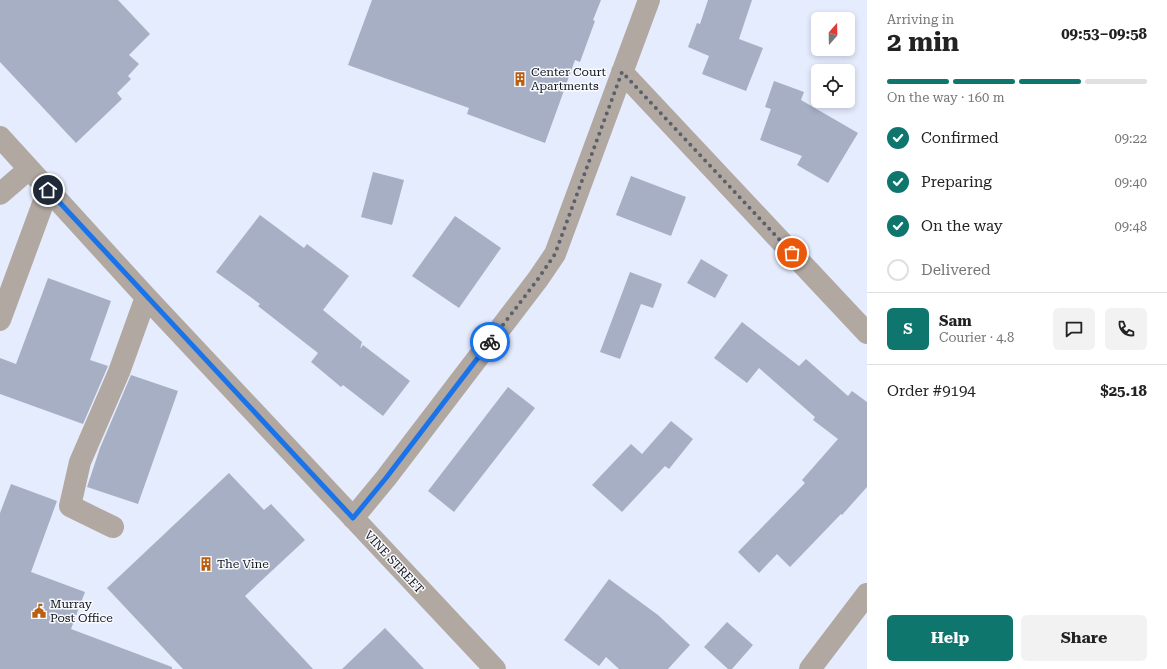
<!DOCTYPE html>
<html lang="en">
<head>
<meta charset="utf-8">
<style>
  :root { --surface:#fff; --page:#f2f2f2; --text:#222; --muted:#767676; --line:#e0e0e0; --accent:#0f766e }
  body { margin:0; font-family:"Roboto Serif",serif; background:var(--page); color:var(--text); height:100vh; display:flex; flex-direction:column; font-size:15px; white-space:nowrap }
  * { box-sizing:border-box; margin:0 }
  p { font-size:13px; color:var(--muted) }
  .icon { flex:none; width:22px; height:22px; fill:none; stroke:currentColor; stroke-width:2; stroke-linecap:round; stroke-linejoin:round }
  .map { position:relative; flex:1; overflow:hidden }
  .drawer { display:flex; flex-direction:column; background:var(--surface); width:300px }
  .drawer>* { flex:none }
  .needle { width:26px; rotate:20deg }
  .controls { position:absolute; left:811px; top:12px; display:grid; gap:8px }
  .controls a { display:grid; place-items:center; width:44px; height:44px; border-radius:6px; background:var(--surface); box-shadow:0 2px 6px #0003; font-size:20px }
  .pin { position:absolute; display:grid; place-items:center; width:34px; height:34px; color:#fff; margin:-17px; border:2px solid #fff; border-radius:50%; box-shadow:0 1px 4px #0007 }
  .courier { position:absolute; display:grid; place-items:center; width:40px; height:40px; margin:-20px; border:3px solid #1a73e8; border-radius:50%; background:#fff; color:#222; box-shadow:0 1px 5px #0007 }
  .overview em { font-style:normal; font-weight:700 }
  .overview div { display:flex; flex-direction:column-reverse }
  .overview { display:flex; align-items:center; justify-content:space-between; height:68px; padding:0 20px }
  h1 { font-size:26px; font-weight:700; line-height:30px }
  .bar { display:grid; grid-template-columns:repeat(4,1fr); gap:6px 4px; align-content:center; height:48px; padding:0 20px }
  .bar i { height:5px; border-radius:3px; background:var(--line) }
  .bar .active { background:var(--accent) }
  .bar p { grid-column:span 4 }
  .line { display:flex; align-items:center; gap:10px; padding:0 20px; border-top:1px solid var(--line) }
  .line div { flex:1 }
  .round { display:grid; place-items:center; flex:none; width:42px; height:42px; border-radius:6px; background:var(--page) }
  ol { padding:0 20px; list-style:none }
  li { display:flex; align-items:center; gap:12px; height:44px }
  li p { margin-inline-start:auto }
  li .icon { padding:4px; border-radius:50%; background:var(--accent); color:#fff; stroke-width:4 }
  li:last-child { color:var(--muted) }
  li i { width:22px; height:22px; border:2px solid var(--line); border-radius:50% }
  .button { display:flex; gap:8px; margin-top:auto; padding:8px 20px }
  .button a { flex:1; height:46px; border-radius:6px; background:var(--accent); color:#fff; font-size:16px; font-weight:700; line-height:46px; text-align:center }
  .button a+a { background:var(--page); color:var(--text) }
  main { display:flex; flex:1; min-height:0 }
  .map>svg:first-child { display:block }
  .building { fill:#a7afc5 }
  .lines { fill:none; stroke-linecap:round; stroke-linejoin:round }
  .minor { stroke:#b2a8a2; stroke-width:22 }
  .done { stroke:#5b606a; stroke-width:4; stroke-dasharray:0 7.2 }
  .route { stroke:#1a73e8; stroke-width:5 }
  .labels { text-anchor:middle; stroke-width:3; stroke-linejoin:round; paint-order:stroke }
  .poi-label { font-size:12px; fill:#11141b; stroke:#f8fafe; text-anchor:start }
  .street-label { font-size:12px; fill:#11141b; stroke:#f8fafe }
</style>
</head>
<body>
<main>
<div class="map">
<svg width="867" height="669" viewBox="0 0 867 669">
  <rect width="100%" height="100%" fill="#e5ecfe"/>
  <path class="building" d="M0,0H118L150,34L129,55L139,64L128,76L131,79L117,93L122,99L76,143L0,62Z
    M372,0H601L593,20L595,21L580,62L575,60L545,143L467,114L469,108L348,65Z
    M708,0H752L739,39L763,48L746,91L702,74L709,56L688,47L697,23L700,24Z
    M774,81L804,92L801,100L858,133L828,183L797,165L802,156L760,140L771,109L765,107Z
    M373,172L404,180L392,225L361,217Z
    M631,176L686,197L671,236L616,215Z
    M260,215L304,248L307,244L349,276L323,310L362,342L360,349L363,345L410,381L383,416L343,385L341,387L311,362L318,353L258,306L260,304L216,272Z
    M455,216L501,248L459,308L412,276Z
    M701,259L728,275L715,298L687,283Z
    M630,272L662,284L653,308L641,304L620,359L600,352Z
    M48,278L111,301L90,360L108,366L83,424L0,394V358L16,364Z
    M742,322L799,366L806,359L848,396L852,391L867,402V487L842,515L841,514L790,567L777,554L759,573L738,552L805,483L802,480L838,439L813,420L815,417L759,368L747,383L714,358Z
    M131,375L178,391L138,504L87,487L100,448Z
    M508,387L535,408L454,512L428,491Z
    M671,421L693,439L669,469L665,466L622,512L592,485L631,444L642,454Z
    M229,473L264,510L271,504L305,540L245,596L313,669H183L107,588Z
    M11,484L57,501L31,572L85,592L71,629L172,667V669H0V513Z
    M609,579L658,615L690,645L668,669H619L606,657L599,666L564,640Z
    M727,622L753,645L732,669H728L704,647Z
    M385,628L424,669H342Z"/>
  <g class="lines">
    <path class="minor" d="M622,72L867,333
      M0,137L146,297L495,669
      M0,194L29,169
      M0,320L48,190
      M353,518L386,478L538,279L555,254L649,0
      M113,527L70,506L80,462L119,372L146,297
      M810,669L867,594"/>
  </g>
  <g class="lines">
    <path class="done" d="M490,342L538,279L555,254L622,72L792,253"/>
    <path class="route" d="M48,190L353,518L386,478L490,342"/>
  </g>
  <defs>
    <symbol id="building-bare" viewBox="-9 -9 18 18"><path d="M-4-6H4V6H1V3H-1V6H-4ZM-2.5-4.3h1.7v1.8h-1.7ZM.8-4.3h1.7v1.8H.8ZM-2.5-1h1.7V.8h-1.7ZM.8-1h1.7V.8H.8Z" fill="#bb5e0f" stroke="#f8fafe" stroke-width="2.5" paint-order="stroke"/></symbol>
    <symbol id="civic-bare" viewBox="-9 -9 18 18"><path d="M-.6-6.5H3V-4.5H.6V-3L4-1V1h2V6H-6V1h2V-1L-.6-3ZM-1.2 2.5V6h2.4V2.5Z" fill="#bb5e0f" stroke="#f8fafe" stroke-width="2.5" paint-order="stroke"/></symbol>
  </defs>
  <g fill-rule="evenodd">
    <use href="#building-bare" x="510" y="69" width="20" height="20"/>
    <use href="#building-bare" x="196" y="554" width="20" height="20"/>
    <use href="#civic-bare" x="29" y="601" width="20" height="20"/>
  </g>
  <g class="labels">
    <g class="poi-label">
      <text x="531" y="76">Center Court<tspan x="531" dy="14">Apartments</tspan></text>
      <text x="217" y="568">The Vine</text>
      <text x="50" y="608">Murray<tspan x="50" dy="14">Post Office</tspan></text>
    </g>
    <g class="street-label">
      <text transform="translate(394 562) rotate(47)" y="4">VINE STREET</text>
    </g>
  </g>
</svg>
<div class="controls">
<a><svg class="needle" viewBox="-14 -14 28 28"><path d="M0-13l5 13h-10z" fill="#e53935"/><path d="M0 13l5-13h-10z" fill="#767676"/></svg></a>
<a><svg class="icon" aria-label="locate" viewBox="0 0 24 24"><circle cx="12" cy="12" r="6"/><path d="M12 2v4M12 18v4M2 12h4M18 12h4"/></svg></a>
</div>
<div class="pin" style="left:792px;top:253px;background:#ea580c"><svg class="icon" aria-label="bag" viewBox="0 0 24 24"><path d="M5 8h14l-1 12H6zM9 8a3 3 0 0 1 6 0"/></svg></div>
<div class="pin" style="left:48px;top:190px;background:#1f2937"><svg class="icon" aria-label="home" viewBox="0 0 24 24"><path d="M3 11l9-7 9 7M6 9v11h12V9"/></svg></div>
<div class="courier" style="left:490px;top:342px"><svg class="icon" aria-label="bike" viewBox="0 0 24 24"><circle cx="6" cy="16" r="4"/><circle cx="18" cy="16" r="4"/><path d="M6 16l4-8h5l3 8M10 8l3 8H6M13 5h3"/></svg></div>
</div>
<section class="drawer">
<div class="overview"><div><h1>2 min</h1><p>Arriving in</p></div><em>09:53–09:58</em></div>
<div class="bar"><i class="active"></i><i class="active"></i><i class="active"></i><i></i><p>On the way · 160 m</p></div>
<ol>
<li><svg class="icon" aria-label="check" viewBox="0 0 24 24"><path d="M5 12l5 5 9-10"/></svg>Confirmed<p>09:22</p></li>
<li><svg class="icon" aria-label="check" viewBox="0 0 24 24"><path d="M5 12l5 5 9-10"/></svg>Preparing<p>09:40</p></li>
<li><svg class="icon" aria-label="check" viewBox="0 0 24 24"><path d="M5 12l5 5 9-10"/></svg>On the way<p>09:48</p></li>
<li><i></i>Delivered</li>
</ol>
<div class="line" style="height:72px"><b class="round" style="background:var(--accent);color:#fff">S</b><div><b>Sam</b><p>Courier · 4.8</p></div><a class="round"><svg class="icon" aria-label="chat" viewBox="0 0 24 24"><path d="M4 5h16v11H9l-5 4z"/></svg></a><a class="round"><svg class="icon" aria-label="phone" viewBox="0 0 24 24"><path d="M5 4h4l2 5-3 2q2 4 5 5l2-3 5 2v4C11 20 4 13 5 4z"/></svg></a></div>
<div class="line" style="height:52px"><div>Order #9194</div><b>$25.18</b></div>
<div class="button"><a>Help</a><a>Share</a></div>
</section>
</main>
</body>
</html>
